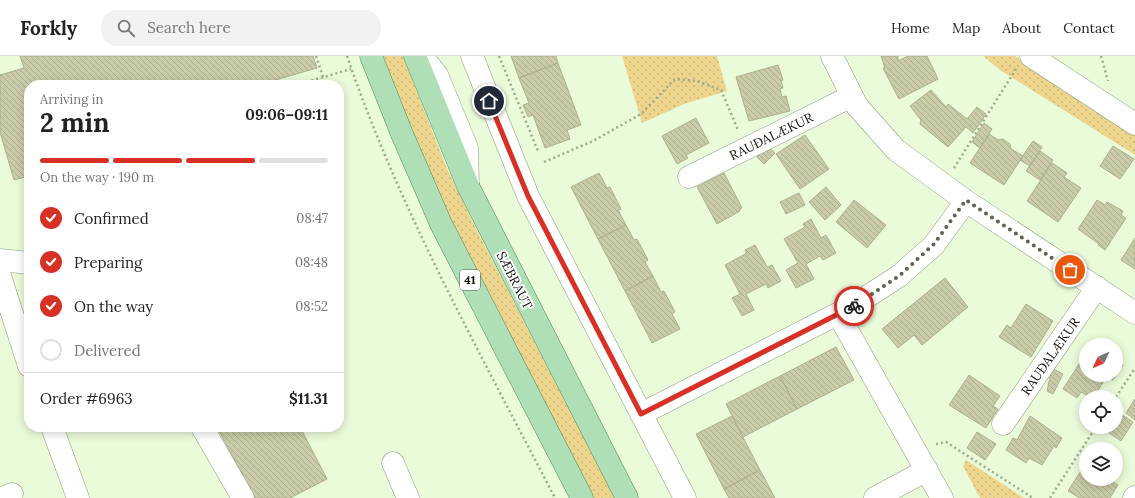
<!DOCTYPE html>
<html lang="en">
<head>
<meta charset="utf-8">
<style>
  :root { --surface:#fff; --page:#f2f2f2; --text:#222; --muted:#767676; --line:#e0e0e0; --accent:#d93025 }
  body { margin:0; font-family:Lora,serif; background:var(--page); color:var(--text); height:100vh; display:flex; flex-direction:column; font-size:15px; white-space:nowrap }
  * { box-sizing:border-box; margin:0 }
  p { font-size:13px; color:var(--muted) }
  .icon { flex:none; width:22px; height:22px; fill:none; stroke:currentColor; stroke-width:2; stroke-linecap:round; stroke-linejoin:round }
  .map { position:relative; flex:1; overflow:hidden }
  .sheet { position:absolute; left:24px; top:24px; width:320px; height:352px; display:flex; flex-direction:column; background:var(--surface); border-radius:16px; box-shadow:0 2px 10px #0003 }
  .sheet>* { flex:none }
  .needle { width:26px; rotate:226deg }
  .controls { position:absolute; left:1079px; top:282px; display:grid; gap:8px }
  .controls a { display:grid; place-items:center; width:44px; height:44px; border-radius:50%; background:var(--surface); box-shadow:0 2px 10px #0003; font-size:20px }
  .pin { position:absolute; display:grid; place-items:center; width:34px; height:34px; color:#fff; margin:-17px; border:2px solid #fff; border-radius:50%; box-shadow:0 1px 4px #0007 }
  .courier { position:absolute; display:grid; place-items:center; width:40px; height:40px; margin:-20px; border:3px solid #d93025; border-radius:50%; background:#fff; color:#222; box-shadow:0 1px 5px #0007 }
  .summary em { font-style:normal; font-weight:800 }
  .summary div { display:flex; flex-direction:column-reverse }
  .summary { display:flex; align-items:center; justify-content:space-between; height:68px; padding:0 16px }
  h1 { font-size:26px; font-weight:800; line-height:30px }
  .bar { display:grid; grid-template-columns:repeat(4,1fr); gap:6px 4px; align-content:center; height:48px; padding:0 16px }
  .bar i { height:5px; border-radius:3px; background:var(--line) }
  .bar .active { background:var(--accent) }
  .bar p { grid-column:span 4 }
  .line { display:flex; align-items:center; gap:10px; padding:0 16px; border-top:1px solid var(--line) }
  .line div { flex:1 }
  ol { padding:0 16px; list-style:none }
  li { display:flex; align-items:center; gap:12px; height:44px }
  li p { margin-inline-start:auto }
  li .icon { padding:4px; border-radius:50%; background:var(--accent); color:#fff; stroke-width:4 }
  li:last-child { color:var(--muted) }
  li i { width:22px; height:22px; border:2px solid var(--line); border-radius:50% }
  header { display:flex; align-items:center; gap:24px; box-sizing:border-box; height:56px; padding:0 20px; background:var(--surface); border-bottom:1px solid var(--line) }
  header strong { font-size:19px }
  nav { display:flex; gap:22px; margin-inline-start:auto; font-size:14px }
  .search { width:280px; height:36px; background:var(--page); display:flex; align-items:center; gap:10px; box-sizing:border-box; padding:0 14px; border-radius:16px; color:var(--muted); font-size:15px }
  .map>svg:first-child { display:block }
  .green { fill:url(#green-dots) }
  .building { fill:url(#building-back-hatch); stroke:#adaf8d }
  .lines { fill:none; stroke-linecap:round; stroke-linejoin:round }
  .minor-casing { stroke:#8c9c7c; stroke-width:23 }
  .major-casing { stroke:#548959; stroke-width:23 }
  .path { stroke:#9caa8f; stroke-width:2.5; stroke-dasharray:2 3; stroke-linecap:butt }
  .minor { stroke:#fff; stroke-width:22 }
  .major { stroke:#afdfb6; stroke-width:22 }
  .done { stroke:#5a6450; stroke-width:4; stroke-dasharray:0 7.2 }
  .route { stroke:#d93025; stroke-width:5 }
  .labels { text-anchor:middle; stroke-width:4; stroke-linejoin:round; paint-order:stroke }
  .shield { fill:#fff; stroke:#565a51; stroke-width:1 }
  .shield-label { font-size:12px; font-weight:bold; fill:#0d1307 }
  .street-label { font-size:13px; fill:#0d1307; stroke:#fff }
</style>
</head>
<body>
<header>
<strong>Forkly</strong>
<div class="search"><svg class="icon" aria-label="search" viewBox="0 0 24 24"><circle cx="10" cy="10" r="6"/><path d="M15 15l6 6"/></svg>Search here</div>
<nav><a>Home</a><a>Map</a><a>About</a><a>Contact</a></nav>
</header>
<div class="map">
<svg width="1135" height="442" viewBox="0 0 1135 442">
  <defs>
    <pattern id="green-dots" width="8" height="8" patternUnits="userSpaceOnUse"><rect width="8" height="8" fill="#edd58d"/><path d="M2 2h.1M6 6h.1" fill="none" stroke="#cab678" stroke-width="1.8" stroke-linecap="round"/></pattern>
    <pattern id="building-back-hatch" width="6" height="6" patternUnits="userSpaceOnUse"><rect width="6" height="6" fill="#cacca9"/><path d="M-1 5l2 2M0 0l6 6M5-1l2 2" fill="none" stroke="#acae90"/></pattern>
  </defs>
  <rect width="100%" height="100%" fill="#eafbd9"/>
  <path class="green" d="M383,0H403L446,110L472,165L615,442H594L438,138Z
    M622,0H717L727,35L684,48L642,67Z
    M983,0H1015L1135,78V99L1000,14Z
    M966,404L1024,442H980L963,410Z"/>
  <path class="building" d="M20,0H313L317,12L258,29H29V120L14,124L0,76V19L24,12Z
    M511,0H556L558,7L519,22Z
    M881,0H898V5L908,0H927L938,23L899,43L883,12H885Z
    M558,7L581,69L567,74L570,83L545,92L533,59L528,61L523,49L529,47L519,22Z
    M778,9L783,24L781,25L783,32L780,33L782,41L786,40L790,55L749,65L736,21Z
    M931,34L946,51L948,48L967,63L977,51L986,58L973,77L966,71L948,91L920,68L921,64L910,50Z
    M696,62L709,87L686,99L688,102L677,108L662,80Z
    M984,67L992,73L980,92L972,86Z
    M989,78L998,84L1003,83L1010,88L1011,93L1023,100L1004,129L970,107Z
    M805,79L829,113L800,133L776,98Z
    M1033,85L1042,91L1030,110L1020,104Z
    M768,90L775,97L764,108L757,101Z
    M1113,90L1134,103L1120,123L1100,110Z
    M1040,95L1053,104L1040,124L1026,115Z
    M1052,107L1067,117L1064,121L1081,132L1058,166L1027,145Z
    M599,117L607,132L610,131L621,153L618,154L626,169L598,183L571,131Z
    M724,117L742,152L739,154L740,155L717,168L697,131Z
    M826,131L841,149L825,164L809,146Z
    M799,137L805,149L786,158L780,146Z
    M854,144L886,169L867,192L836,166Z
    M1097,144L1105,149L1107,146L1123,155L1121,159L1126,162L1105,194L1098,189L1099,188L1078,173Z
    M811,163L821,182L826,179L836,197L823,204L820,200L806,208L814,223L796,232L786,214L798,207L784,183L805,171L803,168Z
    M626,169L634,184L637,183L648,204L645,206L653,220L625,235L598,183Z
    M1135,182V213L1121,204Z
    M755,189L767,211L772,209L781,225L768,232L766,228L746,238L754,254L742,260L732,242L740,238L725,209L747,197L745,194Z
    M653,220L661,236L664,235L675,256L672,258L680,273L652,287L625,235Z
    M945,222L968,251L922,289L914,279L898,292L882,273Z
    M1026,248L1053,265L1031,301L999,281L1007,269L1011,272Z
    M836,291L854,324L797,353L780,320Z
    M1116,304L1123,309L1113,324L1107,320L1094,341H1090L1081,336L1077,342L1063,333L1081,305L1085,308L1086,306V319H1116Z
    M1052,312L1063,318L1053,338L1047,335Z
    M969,319L1000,340L993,350L998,353L986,372L949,349Z
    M780,320L797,353L743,381L726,348Z
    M1135,343V364L1126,357Z
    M1116,355L1133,366L1121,385L1102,372L1116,371Z
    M732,360L760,414L724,433L696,378Z
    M1030,360L1062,382L1056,392L1054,390L1042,409L1029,402L1026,407L1006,394L1013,382L1017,384Z
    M217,371H300L327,423L290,442H255Z
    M977,376L996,388L985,404L967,392Z
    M1085,409L1086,423H1109L1118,429L1110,442H1080L1068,435Z
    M760,414L775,442H729L724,433Z"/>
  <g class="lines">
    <defs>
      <path id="minor" d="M422,0L437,19L467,92L468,129
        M472,0L528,140L685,442
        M832,0L857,50L896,94L966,145L1135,257
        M1031,0L1135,68
        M689,121L852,40
        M0,204L29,207
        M0,220L29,310
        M838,258L942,442
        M641,358L851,251L899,220L934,189L966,145
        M1003,368L1097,231
        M52,371L78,442
        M202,371L243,442
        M393,407L408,442
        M3,442L12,438
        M875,442L927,414
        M1134,442L1135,441"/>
      <path id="major" d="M371,0L402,78L441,168L582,442
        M415,0L468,130L627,442"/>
    </defs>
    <use href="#minor" class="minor-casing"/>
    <use href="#major" class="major-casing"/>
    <path class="path" d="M316,0L323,21
      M347,0C400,155 480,297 555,442
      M499,0L538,95
      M1101,0L1108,25
      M297,29L351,13
      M544,106L593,85L641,58L675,23L697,25L721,34L738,74
      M954,112L1016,13
      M1116,341L1135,312
      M936,388L946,386L1033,442
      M1050,442L1096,371"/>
    <use href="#minor" class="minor"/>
    <use href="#major" class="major"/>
  </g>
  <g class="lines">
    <path class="done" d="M854,250L899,220L934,188L966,144L1070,214"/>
    <path class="route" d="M489,45L528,140L641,358L854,250"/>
  </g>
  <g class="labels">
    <rect class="shield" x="460" y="214" width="20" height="20" rx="3"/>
    <g class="shield-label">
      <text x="470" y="228">41</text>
    </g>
    <g class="street-label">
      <text transform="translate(771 80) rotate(-26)" y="5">RAUÐALÆKUR</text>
      <text transform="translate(515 224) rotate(63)" y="5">SÆBRAUT</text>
      <text transform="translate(1050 300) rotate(-55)" y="5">RAUÐALÆKUR</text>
    </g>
  </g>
</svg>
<div class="controls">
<a><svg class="needle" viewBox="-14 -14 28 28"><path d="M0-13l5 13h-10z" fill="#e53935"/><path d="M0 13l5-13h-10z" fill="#767676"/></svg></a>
<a><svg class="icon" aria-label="locate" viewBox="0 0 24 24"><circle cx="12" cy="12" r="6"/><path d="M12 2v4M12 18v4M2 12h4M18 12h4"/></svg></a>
<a><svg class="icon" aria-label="layers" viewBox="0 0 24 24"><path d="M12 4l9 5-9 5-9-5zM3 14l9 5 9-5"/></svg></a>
</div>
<div class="pin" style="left:1070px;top:214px;background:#ea580c"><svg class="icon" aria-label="bag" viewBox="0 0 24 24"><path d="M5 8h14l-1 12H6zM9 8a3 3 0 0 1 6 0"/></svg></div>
<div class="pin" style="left:489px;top:45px;background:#1f2937"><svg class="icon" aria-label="home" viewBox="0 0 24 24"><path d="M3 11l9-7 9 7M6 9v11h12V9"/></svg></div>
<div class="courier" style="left:854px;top:250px"><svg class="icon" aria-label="bike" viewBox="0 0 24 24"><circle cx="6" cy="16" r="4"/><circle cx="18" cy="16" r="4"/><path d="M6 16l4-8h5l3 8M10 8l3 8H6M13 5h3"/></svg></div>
<section class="sheet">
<div class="summary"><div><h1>2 min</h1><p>Arriving in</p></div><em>09:06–09:11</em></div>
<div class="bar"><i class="active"></i><i class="active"></i><i class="active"></i><i></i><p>On the way · 190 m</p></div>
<ol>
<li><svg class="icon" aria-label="check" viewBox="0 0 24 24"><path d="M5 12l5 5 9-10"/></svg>Confirmed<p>08:47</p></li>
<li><svg class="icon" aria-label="check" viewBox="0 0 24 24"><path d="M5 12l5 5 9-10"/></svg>Preparing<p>08:48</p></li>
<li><svg class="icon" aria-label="check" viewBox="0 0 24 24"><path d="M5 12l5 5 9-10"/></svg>On the way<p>08:52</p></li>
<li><i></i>Delivered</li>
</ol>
<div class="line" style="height:52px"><div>Order #6963</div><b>$11.31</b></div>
</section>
</div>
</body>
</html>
